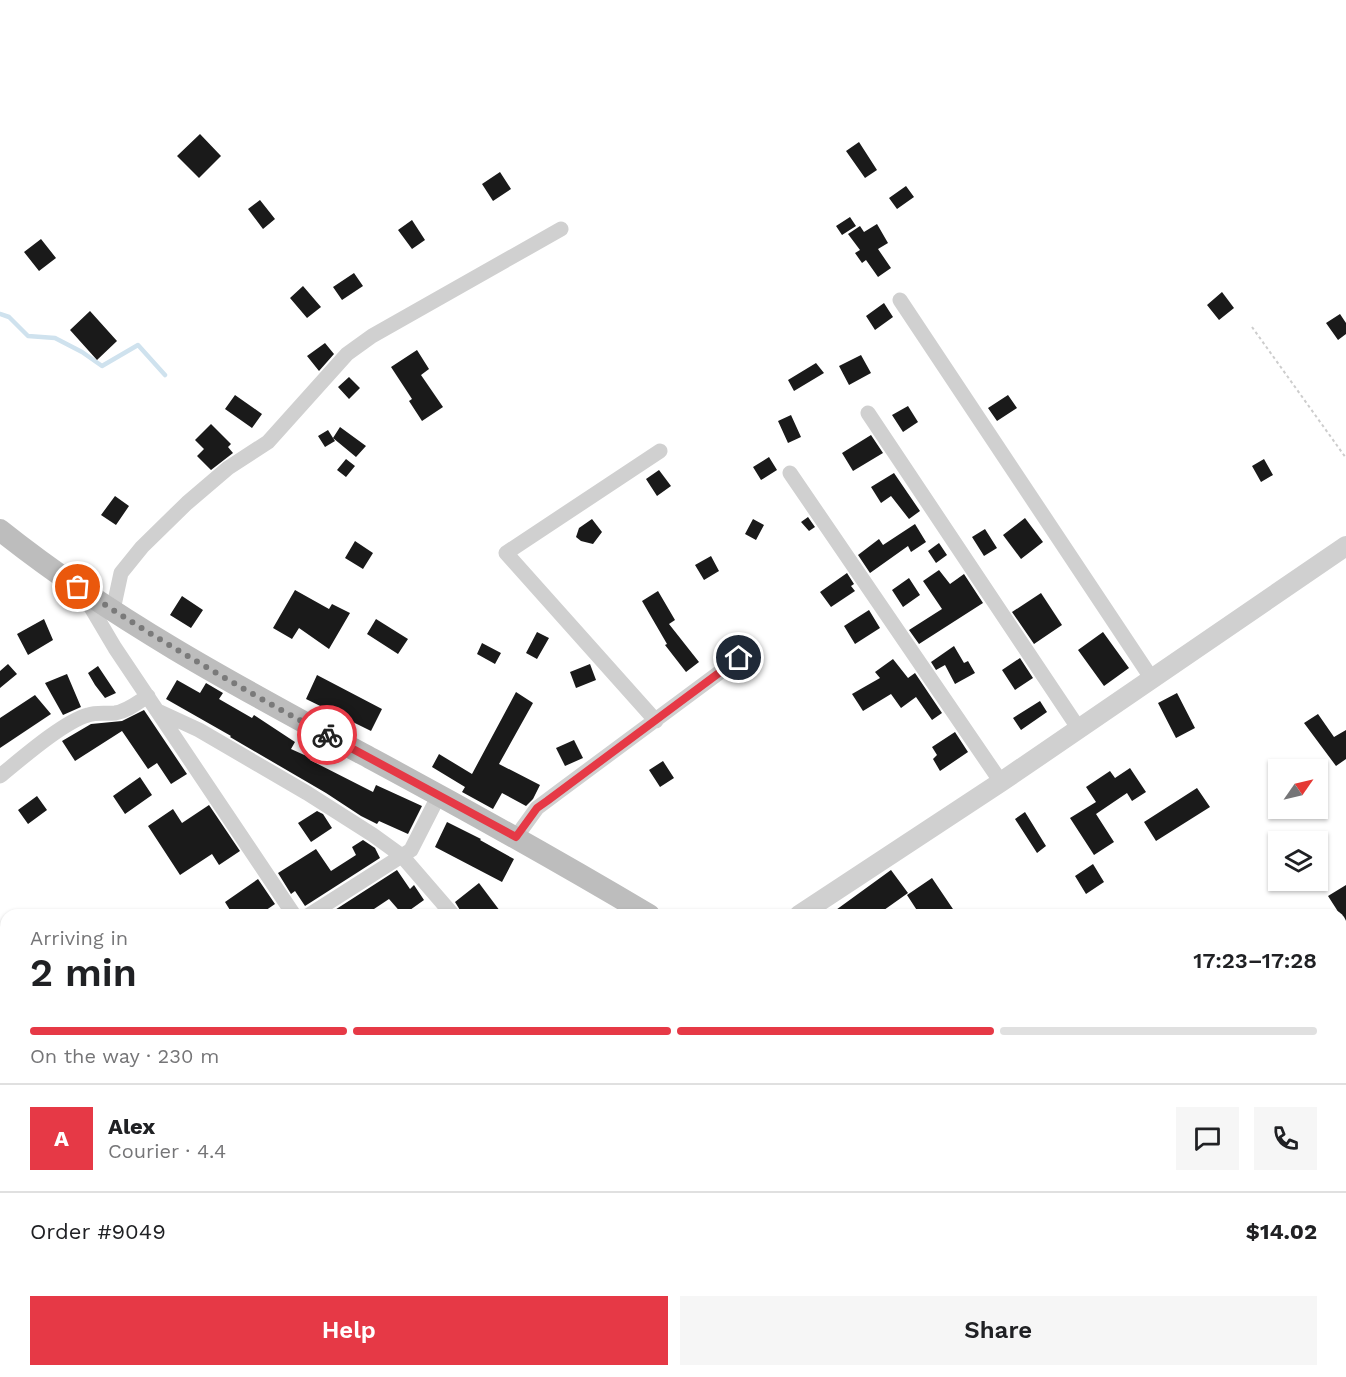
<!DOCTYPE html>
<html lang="en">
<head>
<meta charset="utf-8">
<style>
  :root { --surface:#fff; --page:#f6f6f6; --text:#202124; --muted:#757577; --line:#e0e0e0; --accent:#e63946 }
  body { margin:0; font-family:"Work Sans",sans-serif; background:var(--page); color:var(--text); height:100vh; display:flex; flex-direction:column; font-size:22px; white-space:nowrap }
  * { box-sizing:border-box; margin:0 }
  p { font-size:20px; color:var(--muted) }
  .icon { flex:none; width:33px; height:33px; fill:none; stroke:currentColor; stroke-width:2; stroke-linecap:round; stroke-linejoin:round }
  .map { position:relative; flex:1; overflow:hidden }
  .side { position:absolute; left:0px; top:909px; width:1347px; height:468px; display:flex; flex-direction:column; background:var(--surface); border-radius:18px 18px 0 0; box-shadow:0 2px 4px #0004 }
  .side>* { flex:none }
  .needle { width:39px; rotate:56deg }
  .controls { position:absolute; left:1268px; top:759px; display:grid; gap:12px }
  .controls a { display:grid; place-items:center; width:60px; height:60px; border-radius:0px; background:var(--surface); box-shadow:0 2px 4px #0004; font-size:30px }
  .pin { position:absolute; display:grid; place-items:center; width:51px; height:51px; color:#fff; margin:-26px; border:3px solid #fff; border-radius:50%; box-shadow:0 2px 6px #0007 }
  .courier { position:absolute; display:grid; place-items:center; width:60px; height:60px; margin:-30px; border:4px solid #e63946; border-radius:50%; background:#fff; color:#222; box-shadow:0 2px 8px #0007 }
  .headline em { font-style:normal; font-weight:600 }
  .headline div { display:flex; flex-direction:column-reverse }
  .headline { display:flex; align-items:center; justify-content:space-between; height:102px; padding:0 30px }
  h1 { font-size:39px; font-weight:600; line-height:45px }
  .bar { display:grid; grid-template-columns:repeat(4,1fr); gap:9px 6px; align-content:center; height:72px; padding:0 30px }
  .bar i { height:8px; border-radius:4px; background:var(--line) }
  .bar .active { background:var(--accent) }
  .bar p { grid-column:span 4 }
  .line { display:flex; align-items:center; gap:15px; padding:0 30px; border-top:2px solid var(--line) }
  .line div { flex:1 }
  .round { display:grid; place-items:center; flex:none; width:63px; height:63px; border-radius:0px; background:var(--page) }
  .cta { display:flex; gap:12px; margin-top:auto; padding:12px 30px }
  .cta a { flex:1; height:69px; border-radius:0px; background:var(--accent); color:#fff; font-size:24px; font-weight:600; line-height:69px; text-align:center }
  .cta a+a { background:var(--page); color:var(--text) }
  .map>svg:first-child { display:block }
  .green { fill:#e6ecdf }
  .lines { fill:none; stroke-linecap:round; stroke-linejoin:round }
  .stream { stroke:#cfe2ee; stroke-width:4.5 }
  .building { fill:#1a1a1a }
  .path { stroke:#cdcdcd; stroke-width:2; stroke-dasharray:3 3; stroke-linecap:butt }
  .minor { stroke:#d0d0d0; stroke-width:15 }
  .tertiary { stroke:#d0d0d0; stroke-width:20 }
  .secondary { stroke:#bdbdbd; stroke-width:22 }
  .done { stroke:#7a7a7a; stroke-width:6; stroke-dasharray:0 10.8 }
  .route { stroke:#e63946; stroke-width:8 }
</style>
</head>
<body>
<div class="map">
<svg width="1346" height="1377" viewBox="0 0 1346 1377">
  <rect width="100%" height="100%" fill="#fff"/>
  <path class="green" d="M1164,1371H1231L1235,1377H1168Z"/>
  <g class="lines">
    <path class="stream" d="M0,314L9,317L28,336L55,338L82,352L102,366L138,345L165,375
      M1341,1044L1346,1046
      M1060,1377L1061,1371"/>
  </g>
  <path class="building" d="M200,134L221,156L199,178L177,156Z
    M859,142L877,170L865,178L846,151Z
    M500,172L511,189L493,201L482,184Z
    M906,186L914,197L897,209L889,198Z
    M260,200L275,219L263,229L248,209Z
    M850,217L856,226L842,235L836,226Z
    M412,220L425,240L412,249L398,230Z
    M877,224L888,243L878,249L891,268L878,277L866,260L862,263L855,253L860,250L848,234L860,226L864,232Z
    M41,239L56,258L39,271L24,252Z
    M354,273L363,286L342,300L333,287Z
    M303,286L321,307L307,318L290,298Z
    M1222,292L1234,308L1219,320L1207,305Z
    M884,303L893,317L875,330L866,316Z
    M90,311L117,341L97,360L70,330Z
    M1340,314L1346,323V334L1338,340L1326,323Z
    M325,343L334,354L319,371L307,356Z
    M417,350L429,369L421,375L443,407L422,421L409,401L412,399L391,367Z
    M861,355L871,373L849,385L839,366Z
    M816,363L824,373L794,391L788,380Z
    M349,377L360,388L349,399L338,387Z
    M235,395L262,414L252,428L225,409Z
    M1008,395L1017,408L997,421L988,408Z
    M908,406L918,422L903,432L892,415Z
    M791,415L801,437L788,443L778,421Z
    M211,424L231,444L228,447L233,453L211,470L197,456L204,449L195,440Z
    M340,427L366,446L356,457L333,438L335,441L325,447L318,436L328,430L333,438Z
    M871,435L883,453L853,471L842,453Z
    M769,457L777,470L761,480L753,467Z
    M346,459L355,466L346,477L337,470Z
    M1264,459L1273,475L1261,482L1252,466Z
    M659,470L671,486L657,496L646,479Z
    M894,473L920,511L909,519L891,496L881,503L871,487Z
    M115,496L129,506L116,525L101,515Z
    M808,517L815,527L809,531L801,522Z
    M1025,518L1043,542L1021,559L1003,535Z
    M592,519L602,532L593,544L581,541L576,537L579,528Z
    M753,519L764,525L756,540L745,534Z
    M915,524L926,542L911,552L908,546L870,573L858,555L879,539L883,545Z
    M985,529L997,548L984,556L972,537Z
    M355,541L373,553L363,569L345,558Z
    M939,543L947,555L936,563L928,551Z
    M711,556L719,571L704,580L695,565Z
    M939,570L950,584L964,574L983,603L919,644L909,630L942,609L923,581Z
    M847,573L854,584L851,586L855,591L831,607L820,592Z
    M909,578L920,595L903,607L892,590Z
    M295,590L329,609L332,604L350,613L329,649L299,628L292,639L273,628Z
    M658,591L675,620L669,624L699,662L686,672L665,645L667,644L642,601Z
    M1041,593L1062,625L1034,644L1012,612Z
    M182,596L203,610L191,628L170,615Z
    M869,610L880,628L855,644L844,626Z
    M44,619L53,640L28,655L17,634Z
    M376,619L408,639L398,654L367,634Z
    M537,632L549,638L537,659L526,653Z
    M1103,632L1129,668L1104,686L1078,650Z
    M482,643L501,653L495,664L477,654Z
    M954,646L964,663L968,661L975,673L955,684L945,665L936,670L931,662Z
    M1020,658L1033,678L1015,690L1002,670Z
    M893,659L908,678L915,673L942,713L932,720L916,697L901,708L891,694L863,711L852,694L880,678L875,672Z
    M8,664L17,674L0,688V671Z
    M590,664L596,680L576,688L570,672Z
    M98,666L116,693L105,698L95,685L88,673Z
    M67,674L81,707L63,715L45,683Z
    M317,675L382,709L371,731L306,699Z
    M177,680L200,693L206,683L223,693L219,699L252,718L254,715L295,742L291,749L311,758L310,760L373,792L376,785L422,806L408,834L379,821L377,824L361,816L326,793L230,737L231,736L166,699Z
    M516,692L533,703L499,764L540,785L533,799L526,806L502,793L493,809L462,792L465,787L432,767L439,754L472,774Z
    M1177,693L1195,728L1176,738L1158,703Z
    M35,695L51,714L0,748V718Z
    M1040,701L1047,712L1021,730L1013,718Z
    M144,710L187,774L171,784L157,763L148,769L122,731L75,761L62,741L91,724L122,721Z
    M1318,714L1334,737L1346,730V759L1336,766L1304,723Z
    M955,732L968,752L940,771L933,759L937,755L932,747Z
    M574,740L583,758L565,766L556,748Z
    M663,761L674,778L660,787L649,770Z
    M1130,768L1146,792L1132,801L1127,793L1096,814L1114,842L1094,855L1070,818L1096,802L1086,787L1110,771L1115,778Z
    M140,777L152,795L125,814L113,796Z
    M1197,788L1210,807L1156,841L1144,822Z
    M37,796L47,810L28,824L18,810Z
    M209,805L240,851L219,865L212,854L180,875L148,826L173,809L182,823Z
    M317,811L323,814L332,828L311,842L298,823Z
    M1025,812L1046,846L1037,853L1015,819Z
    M447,822L481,839L480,840L514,859L502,882L435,847Z
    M363,840L375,848L380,858L305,906L295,891L291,894L278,873L316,849L331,871L356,855L352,847Z
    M1093,864L1104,882L1086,894L1075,876Z
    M397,870L410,889L414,885L424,900L403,915L389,899L365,915H327Z
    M891,870L908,893L877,915H829Z
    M932,878L957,915H920L907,895Z
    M258,879L275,904L259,915H233L225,902Z
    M479,883L503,915H463L455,902Z
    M1346,885V924L1328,896Z"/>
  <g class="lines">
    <path class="path" d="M1252,327L1346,458
      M985,1371L989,1377"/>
    <path class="minor" d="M900,300L1152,679
      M868,413L1079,729
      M790,473L1001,782
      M83,594L115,648L294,915
      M113,610L121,573L142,547L187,503L228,468L268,442L347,354L372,336L561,229
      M160,712L199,730L307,793L373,835L402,856L453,915
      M656,721L506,553L660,451
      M0,776C21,759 63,722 88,715C97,712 106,714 115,713C128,711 138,702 148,696
      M516,837L537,808L557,793L739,658
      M309,915L411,850L439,795
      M1341,1162L1346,1159
      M264,1371L268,1377
      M430,1371L434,1377
      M546,1371L550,1377
      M116,1377L124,1371
      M772,1377L780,1371
      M942,1377L951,1371
      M1082,1377L1084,1371"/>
    <path class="tertiary" d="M799,915L1001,782L1346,546"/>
    <path class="secondary" d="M0,530C114,621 244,690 372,759C465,809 558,861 649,915
      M1143,1371L1147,1377
      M1248,1371L1252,1377"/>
  </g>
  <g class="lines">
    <path class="done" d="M78,587C159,641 242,689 327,735"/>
    <path class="route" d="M327,735L516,837L537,808L547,801L739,658"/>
  </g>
</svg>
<div class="controls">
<a><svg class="needle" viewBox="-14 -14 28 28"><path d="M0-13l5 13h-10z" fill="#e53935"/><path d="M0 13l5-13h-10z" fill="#757577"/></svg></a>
<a><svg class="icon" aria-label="layers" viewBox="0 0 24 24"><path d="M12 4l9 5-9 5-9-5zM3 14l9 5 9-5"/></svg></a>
</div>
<div class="pin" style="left:78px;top:587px;background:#ea580c"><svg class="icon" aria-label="bag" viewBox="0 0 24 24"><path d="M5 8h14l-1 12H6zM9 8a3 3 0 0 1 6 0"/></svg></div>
<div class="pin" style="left:739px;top:658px;background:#1f2937"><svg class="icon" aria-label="home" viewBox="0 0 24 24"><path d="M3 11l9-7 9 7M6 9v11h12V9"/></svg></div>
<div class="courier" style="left:327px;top:735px"><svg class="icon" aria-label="bike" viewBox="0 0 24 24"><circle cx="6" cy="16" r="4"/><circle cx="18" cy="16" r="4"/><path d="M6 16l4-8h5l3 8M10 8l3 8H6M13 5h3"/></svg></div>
<section class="side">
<div class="headline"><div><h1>2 min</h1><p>Arriving in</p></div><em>17:23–17:28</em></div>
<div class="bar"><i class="active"></i><i class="active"></i><i class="active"></i><i></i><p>On the way · 230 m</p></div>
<div class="line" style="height:108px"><b class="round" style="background:var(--accent);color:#fff">A</b><div><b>Alex</b><p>Courier · 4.4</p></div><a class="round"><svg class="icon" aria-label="chat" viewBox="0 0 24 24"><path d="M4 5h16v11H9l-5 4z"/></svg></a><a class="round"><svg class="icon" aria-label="phone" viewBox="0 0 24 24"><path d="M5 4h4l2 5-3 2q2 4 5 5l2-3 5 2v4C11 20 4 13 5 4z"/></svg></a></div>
<div class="line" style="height:78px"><div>Order #9049</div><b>$14.02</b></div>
<div class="cta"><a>Help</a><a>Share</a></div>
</section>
</div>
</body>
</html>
